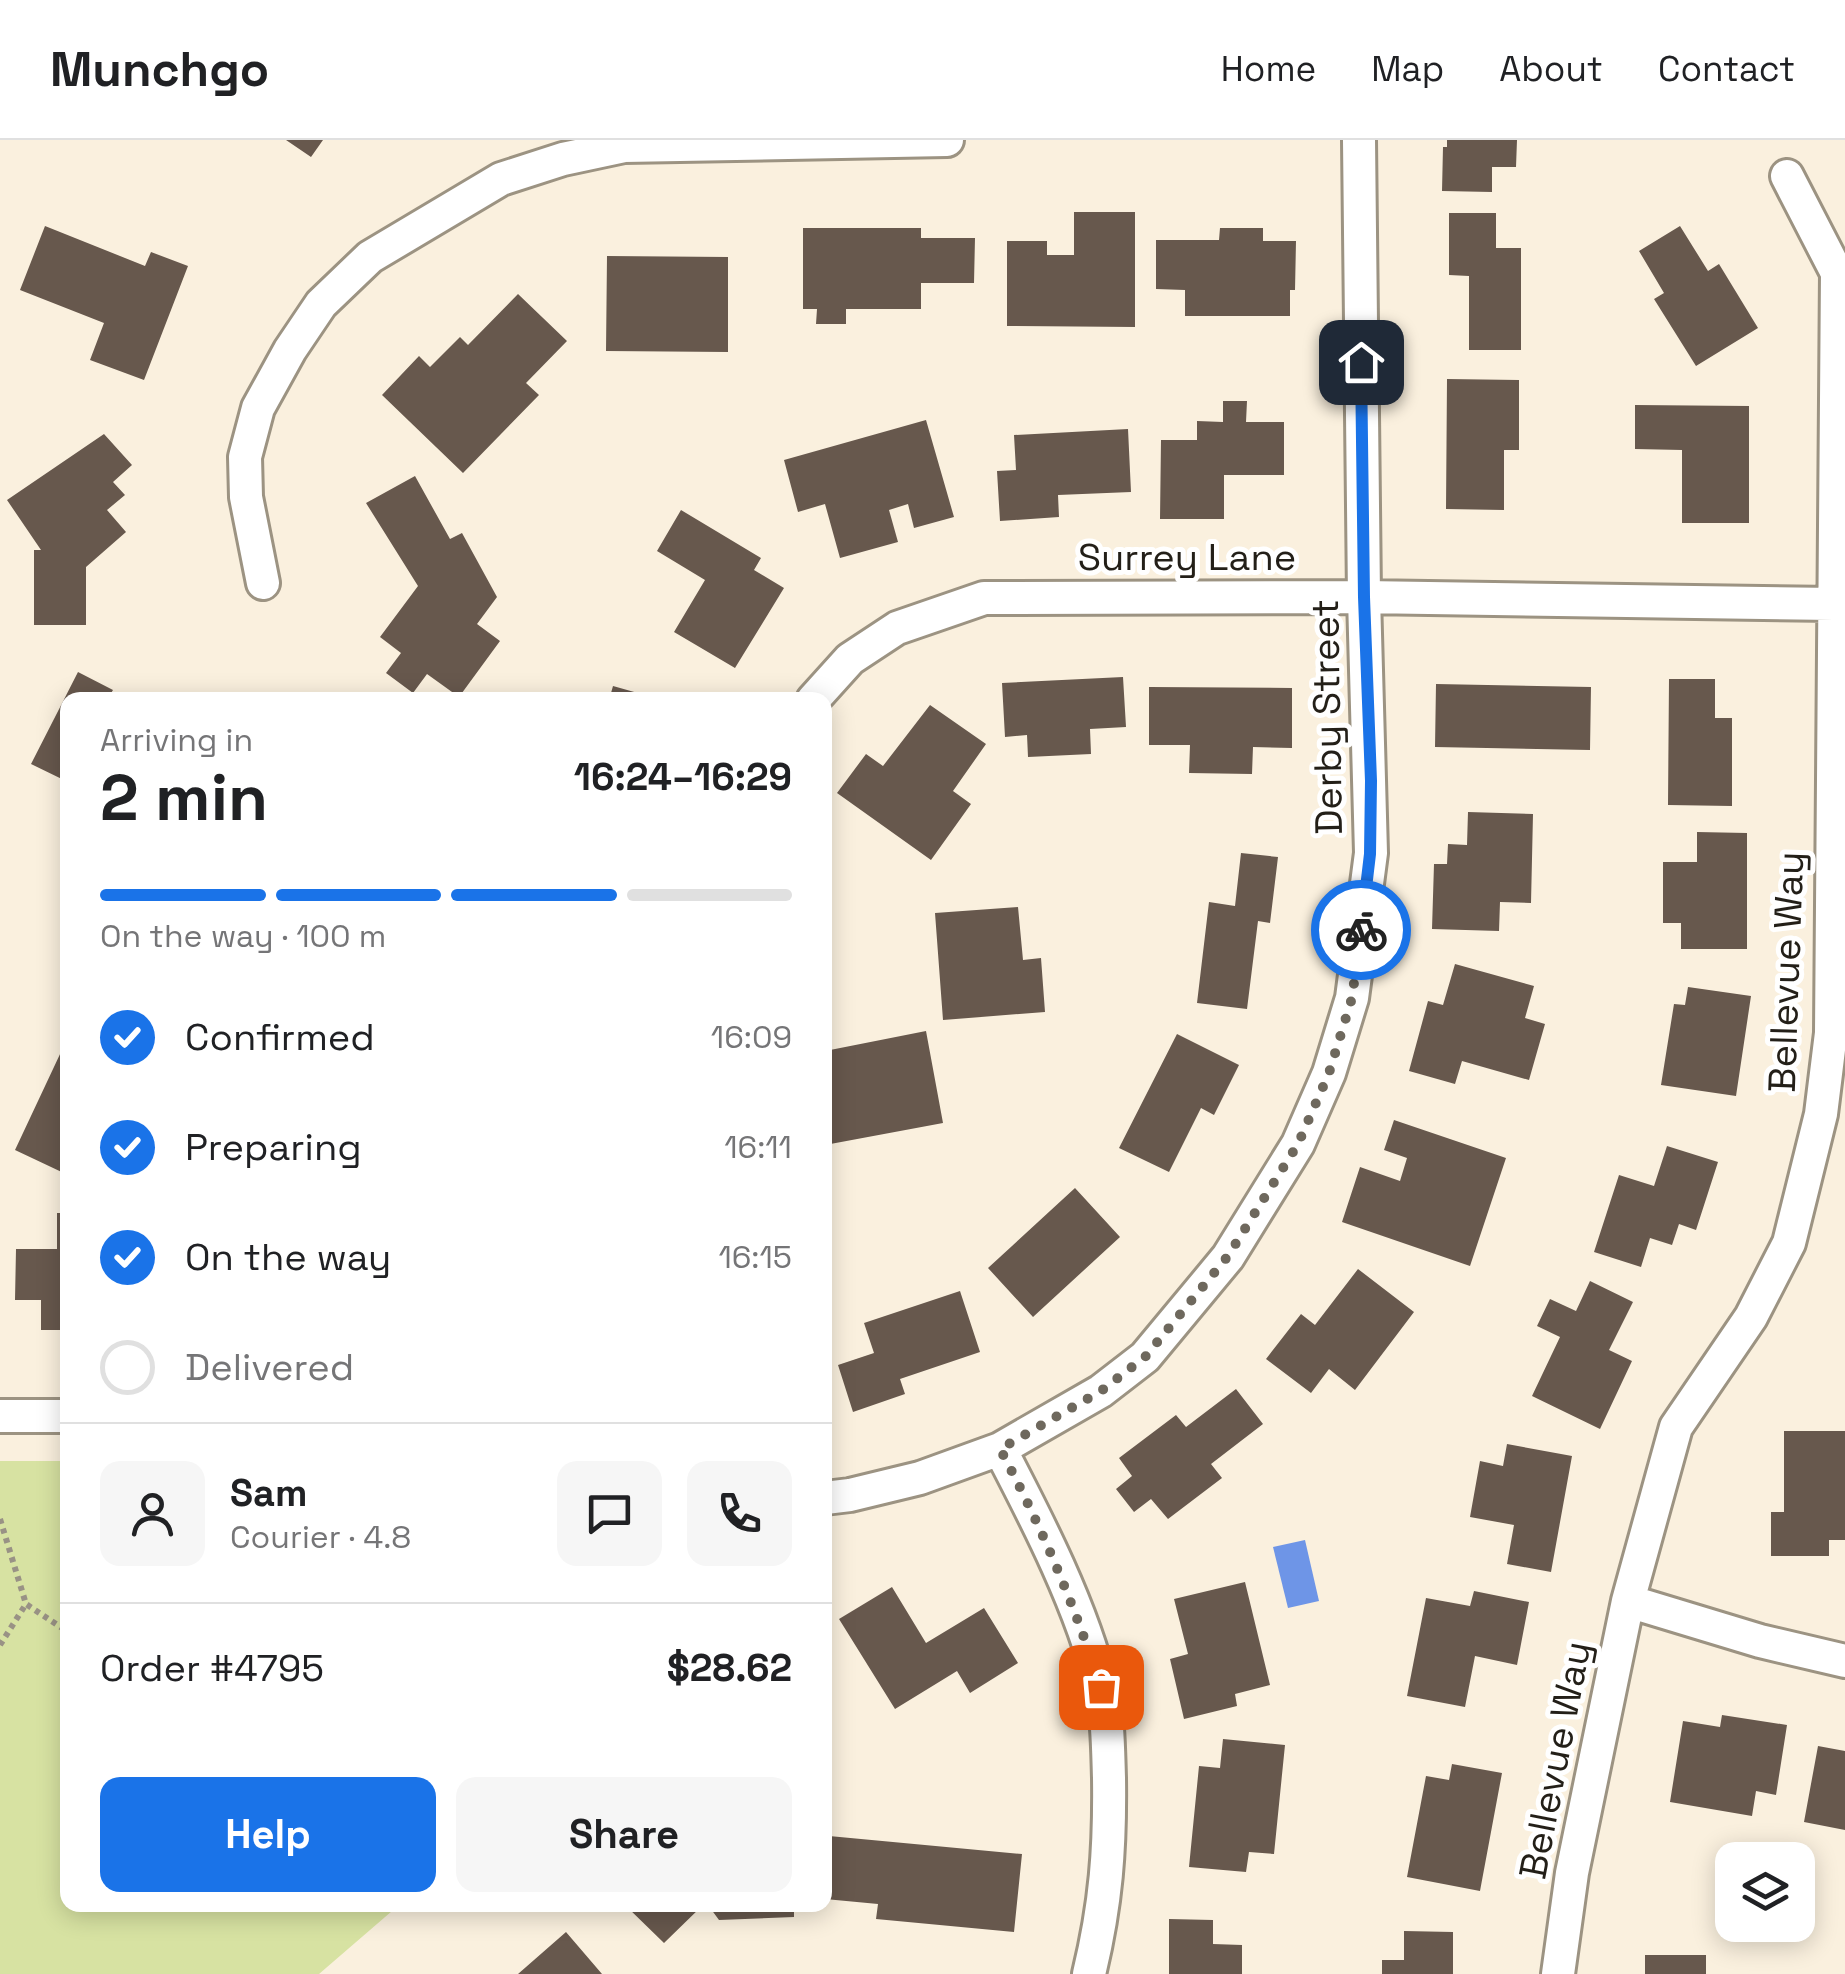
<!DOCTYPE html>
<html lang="en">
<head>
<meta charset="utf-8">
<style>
  :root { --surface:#fff; --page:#f6f6f6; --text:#202124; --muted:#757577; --line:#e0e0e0; --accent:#1a73e8 }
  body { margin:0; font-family:"Space Grotesk",sans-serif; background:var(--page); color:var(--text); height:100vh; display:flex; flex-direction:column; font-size:38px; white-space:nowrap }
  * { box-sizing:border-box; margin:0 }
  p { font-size:32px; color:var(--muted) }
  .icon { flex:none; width:55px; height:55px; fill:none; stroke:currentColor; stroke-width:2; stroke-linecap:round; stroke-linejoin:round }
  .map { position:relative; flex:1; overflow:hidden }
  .drawer { position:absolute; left:60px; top:552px; width:772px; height:1220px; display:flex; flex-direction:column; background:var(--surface); border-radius:20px; box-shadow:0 5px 25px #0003 }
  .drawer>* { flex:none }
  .tools { position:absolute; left:1715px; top:1702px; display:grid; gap:20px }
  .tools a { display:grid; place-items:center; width:100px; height:100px; border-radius:20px; background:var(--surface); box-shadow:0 5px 25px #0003; font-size:50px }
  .pin { position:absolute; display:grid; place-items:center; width:85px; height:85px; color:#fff; margin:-42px; border-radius:20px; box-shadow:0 5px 15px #0006 }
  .courier { position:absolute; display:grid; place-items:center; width:100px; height:100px; margin:-50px; border:8px solid #1a73e8; border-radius:50%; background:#fff; color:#222; box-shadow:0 2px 12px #0007 }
  .summary em { font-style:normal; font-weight:800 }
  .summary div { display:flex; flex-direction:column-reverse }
  .summary { display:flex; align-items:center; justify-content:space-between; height:170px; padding:0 40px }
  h1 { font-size:65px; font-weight:800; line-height:75px }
  .bar { display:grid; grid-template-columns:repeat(4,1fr); gap:15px 10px; align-content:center; height:120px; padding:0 40px }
  .bar i { height:12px; border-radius:8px; background:var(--line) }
  .bar .selected { background:var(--accent) }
  .bar p { grid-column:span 4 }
  .line { display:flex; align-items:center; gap:25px; padding:0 40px; border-top:2px solid var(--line) }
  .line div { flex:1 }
  .round { display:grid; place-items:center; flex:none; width:105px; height:105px; border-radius:20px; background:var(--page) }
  ol { padding:0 40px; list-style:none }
  li { display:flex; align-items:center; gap:30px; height:110px }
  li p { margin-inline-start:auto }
  li .icon { padding:10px; border-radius:50%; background:var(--accent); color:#fff; stroke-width:4 }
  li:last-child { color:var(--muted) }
  li i { width:55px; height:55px; border:5px solid var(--line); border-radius:50% }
  .primary-button { display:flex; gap:20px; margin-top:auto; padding:20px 40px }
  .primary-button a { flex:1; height:115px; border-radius:20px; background:var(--accent); color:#fff; font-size:40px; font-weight:800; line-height:115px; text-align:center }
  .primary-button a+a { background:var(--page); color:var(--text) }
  header { display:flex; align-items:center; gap:60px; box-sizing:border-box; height:140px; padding:0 50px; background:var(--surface); border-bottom:2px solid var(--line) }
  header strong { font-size:48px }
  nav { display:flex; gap:55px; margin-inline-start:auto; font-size:35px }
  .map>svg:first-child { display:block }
  .green { fill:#d7e2a2 }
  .water { fill:#6e95e7 }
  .building { fill:#67584d }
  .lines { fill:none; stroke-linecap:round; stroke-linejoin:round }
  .street-casing { stroke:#9c9382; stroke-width:38 }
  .path { stroke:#999285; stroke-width:6; stroke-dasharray:5 5; stroke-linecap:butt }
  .street { stroke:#fff; stroke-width:32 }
  .done { stroke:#6e685d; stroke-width:10; stroke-dasharray:0 18 }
  .route { stroke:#1a73e8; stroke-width:12 }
  .labels { text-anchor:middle; stroke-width:10; stroke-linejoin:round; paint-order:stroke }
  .street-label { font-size:38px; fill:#231f18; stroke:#fff }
</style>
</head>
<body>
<header>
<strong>Munchgo</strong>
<nav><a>Home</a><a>Map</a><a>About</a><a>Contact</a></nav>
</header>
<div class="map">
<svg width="1845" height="1834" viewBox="0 0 1845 1834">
  <rect width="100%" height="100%" fill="#faf0de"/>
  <path class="green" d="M0,1321H67L68,1765H399L319,1834H0Z"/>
  <path class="water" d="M1305,1400L1319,1461L1288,1468L1273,1407Z"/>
  <path class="building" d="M286,0H323L311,17Z
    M1447,0H1517L1516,27H1492V52L1442,51L1443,7H1447Z
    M1074,72H1135V187L1007,186V101H1047V115H1074Z
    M1449,73H1496V108H1521V210H1469V136L1449,135Z
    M45,86L145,126L151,112L188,126L144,240L90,220L104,183L20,150Z
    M1680,86L1708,131L1719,124L1758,188L1696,226L1654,159L1664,153L1639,111Z
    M803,88H921V98H975L974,143H921V169H846V184H816L817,169H803Z
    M1220,88H1263V101H1296L1295,150H1290V176H1185V150L1156,149V100H1219Z
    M607,116L728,117V212L606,211Z
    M518,154L567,201L526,243L539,255L463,333L382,255L419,216L430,227L460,197L468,205Z
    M1447,239L1519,240V310H1504V370L1446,369Z
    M1223,261H1247L1246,282H1284V335H1224V379H1160L1161,300H1197V281L1223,282Z
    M1635,265L1749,266V383H1682V310L1635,309Z
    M926,280L954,377L914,388L908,364L889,370L898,402L840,418L825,364L798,372L784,320Z
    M1128,289L1131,352L1058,355L1059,377L1000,381L997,331L1016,330L1014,295Z
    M104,294L132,325L113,342L125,355L107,370L126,392L86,427V485H34V410H41L7,360Z
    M415,336L450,399L462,393L497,457L477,484L500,501L459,557L427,534L413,553L386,533L401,513L380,497L418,446L366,363Z
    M681,370L761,418L754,430L784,448L735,528L674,492L705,440L657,411Z
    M78,532L113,550L107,560H68V642L31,624Z
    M1123,537L1126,587L1090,589L1091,614L1028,617L1027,595L1005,597L1002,543Z
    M1669,539H1715V578H1732V666L1668,665Z
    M1436,544L1591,547L1590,610L1435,607Z
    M613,546L659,559V560H609Z
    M1149,547L1292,548V608L1253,607L1252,634L1189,633L1190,605H1149Z
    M930,565L986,604L953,651L971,664L931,720L837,653L866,614L883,626Z
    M1468,672L1533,674L1531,763L1500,762L1499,791L1432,789L1434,724H1447L1448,704L1467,705Z
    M1697,692L1747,693V809H1681V783H1663V722H1697Z
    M1241,713L1278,717L1270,783L1258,781L1247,869L1197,863L1209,762L1235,766Z
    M1018,767L1023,820L1041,818L1045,872L943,880L935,773Z
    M1455,824L1534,846L1525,878L1545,884L1529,940L1462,921L1455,944L1409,931L1428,861L1443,865Z
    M1688,847L1751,856L1736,956L1661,945L1674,864L1685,865Z
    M926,891L943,983L825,1005V911Z
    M1177,894L1239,925L1214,975L1201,968L1169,1032L1119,1008Z
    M61,912L68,915V1035L15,1010Z
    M1394,980L1506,1018L1470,1126L1342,1082L1360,1027L1400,1041L1407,1018L1384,1010Z
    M1667,1006L1718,1022L1696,1090L1679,1084L1672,1105L1650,1098L1641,1127L1594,1112L1619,1035L1654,1046Z
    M1075,1048L1120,1097L1033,1177L988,1128Z
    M57,1073H68V1190H41V1160H15L16,1109H57Z
    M1358,1129L1414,1172L1355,1250L1329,1229L1311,1253L1266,1219L1301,1174L1315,1185Z
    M1590,1141L1633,1162L1609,1210L1632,1221L1600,1289L1532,1256L1560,1197L1537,1186L1550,1159L1576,1171Z
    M960,1151L980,1212L900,1239L905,1254L853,1272L838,1225L874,1213L864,1183Z
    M1236,1249L1263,1284L1211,1324L1222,1338L1168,1379L1151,1359L1134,1372L1116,1349L1132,1336L1119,1318L1176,1275L1186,1287Z
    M1784,1291H1845V1400H1829V1416H1771V1372H1784Z
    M1507,1304L1572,1316L1551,1432L1507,1424L1514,1385L1470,1377L1480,1321L1503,1326Z
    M1245,1442L1270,1545L1235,1554L1237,1566L1184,1579L1170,1519L1188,1514L1174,1459Z
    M892,1447L926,1503L984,1468L1018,1523L970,1553L957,1531L895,1569L839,1479Z
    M1474,1451L1529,1462L1517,1525L1475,1516L1465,1567L1407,1556L1426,1458L1470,1466Z
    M1722,1575L1787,1585L1776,1655L1756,1651L1752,1676L1670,1662L1683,1581L1720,1587Z
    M1223,1599L1285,1605L1274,1714L1249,1712L1246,1732L1189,1727L1199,1626L1220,1628Z
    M1818,1606L1845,1611V1690L1804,1682Z
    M1452,1624L1502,1633L1480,1751L1407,1737L1426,1636L1449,1640Z
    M829,1696L1022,1714L1014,1792L876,1779L878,1764L825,1759Z
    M625,1765H703L664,1803Z
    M708,1765H794V1777L719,1780Z
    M1169,1779L1213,1780V1804L1242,1805V1834H1169Z
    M1404,1791L1453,1792V1834H1382V1820H1404Z
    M566,1792L602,1834H518Z
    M1645,1815H1706V1834H1645Z"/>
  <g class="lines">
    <defs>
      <path id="street" d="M263,443L246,357L245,317L258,268L290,210L321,164L370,117L501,39L563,19L624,6L947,0
        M813,560L850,519L897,488L984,458L1364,457L1834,464
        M0,1276H68
        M1000,1309C1037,1380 1083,1469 1101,1547C1108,1577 1108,1607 1109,1638C1110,1709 1106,1764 1089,1834
        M825,1358L850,1355L920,1338L1000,1309L1101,1251L1145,1217L1228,1117L1298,1004L1329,933L1352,858L1371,713L1364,457L1359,0
        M1628,1461L1760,1501L1845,1521
        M1558,1834L1572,1733L1628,1461L1676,1287L1751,1177L1789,1103L1821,974L1831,893L1837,133L1787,36"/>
    </defs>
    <use href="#street" class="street-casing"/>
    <path class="path" d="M0,1379L26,1464L68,1492
      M0,1505L26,1464"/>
    <use href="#street" class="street"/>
  </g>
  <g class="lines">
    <path class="done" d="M1101,1547C1074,1464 1041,1385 1000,1309L1101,1251L1145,1217L1228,1116L1298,1004L1329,933L1352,858L1361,790"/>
    <path class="route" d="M1361,790L1370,714L1371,641L1364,457L1361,222"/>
  </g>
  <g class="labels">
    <g class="street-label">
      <text x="1187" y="430">Surrey Lane</text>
      <text transform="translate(1327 577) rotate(-91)" y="13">Derby Street</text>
      <text transform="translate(1786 832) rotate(-88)" y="13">Bellevue Way</text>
      <text transform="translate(1555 1620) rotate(-79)" y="13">Bellevue Way</text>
    </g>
  </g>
</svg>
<div class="tools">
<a><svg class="icon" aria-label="layers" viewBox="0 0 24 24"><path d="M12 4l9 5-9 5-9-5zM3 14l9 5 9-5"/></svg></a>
</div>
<div class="pin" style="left:1101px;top:1547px;background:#ea580c"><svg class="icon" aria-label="bag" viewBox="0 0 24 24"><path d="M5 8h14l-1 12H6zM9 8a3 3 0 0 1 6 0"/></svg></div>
<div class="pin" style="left:1361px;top:222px;background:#1f2937"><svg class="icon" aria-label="home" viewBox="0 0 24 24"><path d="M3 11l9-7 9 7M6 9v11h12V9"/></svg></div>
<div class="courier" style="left:1361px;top:790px"><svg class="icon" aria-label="bike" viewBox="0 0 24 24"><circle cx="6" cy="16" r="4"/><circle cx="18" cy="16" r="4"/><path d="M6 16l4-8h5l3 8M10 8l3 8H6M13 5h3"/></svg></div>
<section class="drawer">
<div class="summary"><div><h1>2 min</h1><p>Arriving in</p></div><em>16:24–16:29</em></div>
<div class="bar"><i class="selected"></i><i class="selected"></i><i class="selected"></i><i></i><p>On the way · 100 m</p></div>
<ol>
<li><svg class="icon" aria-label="check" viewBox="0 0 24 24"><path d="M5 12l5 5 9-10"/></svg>Confirmed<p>16:09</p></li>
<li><svg class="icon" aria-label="check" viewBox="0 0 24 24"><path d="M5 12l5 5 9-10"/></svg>Preparing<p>16:11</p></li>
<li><svg class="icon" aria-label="check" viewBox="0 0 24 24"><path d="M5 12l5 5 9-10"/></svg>On the way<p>16:15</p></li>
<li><i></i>Delivered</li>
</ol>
<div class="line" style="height:180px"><a class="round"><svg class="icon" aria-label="person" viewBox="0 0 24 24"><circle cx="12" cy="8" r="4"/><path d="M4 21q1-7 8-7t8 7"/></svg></a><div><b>Sam</b><p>Courier · 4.8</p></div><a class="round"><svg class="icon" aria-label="chat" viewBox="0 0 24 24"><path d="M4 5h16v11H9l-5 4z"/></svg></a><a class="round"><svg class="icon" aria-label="phone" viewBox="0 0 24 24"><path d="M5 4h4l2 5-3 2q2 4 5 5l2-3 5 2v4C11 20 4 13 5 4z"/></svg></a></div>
<div class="line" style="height:130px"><div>Order #4795</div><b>$28.62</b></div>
<div class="primary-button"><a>Help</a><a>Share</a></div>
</section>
</div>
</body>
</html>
